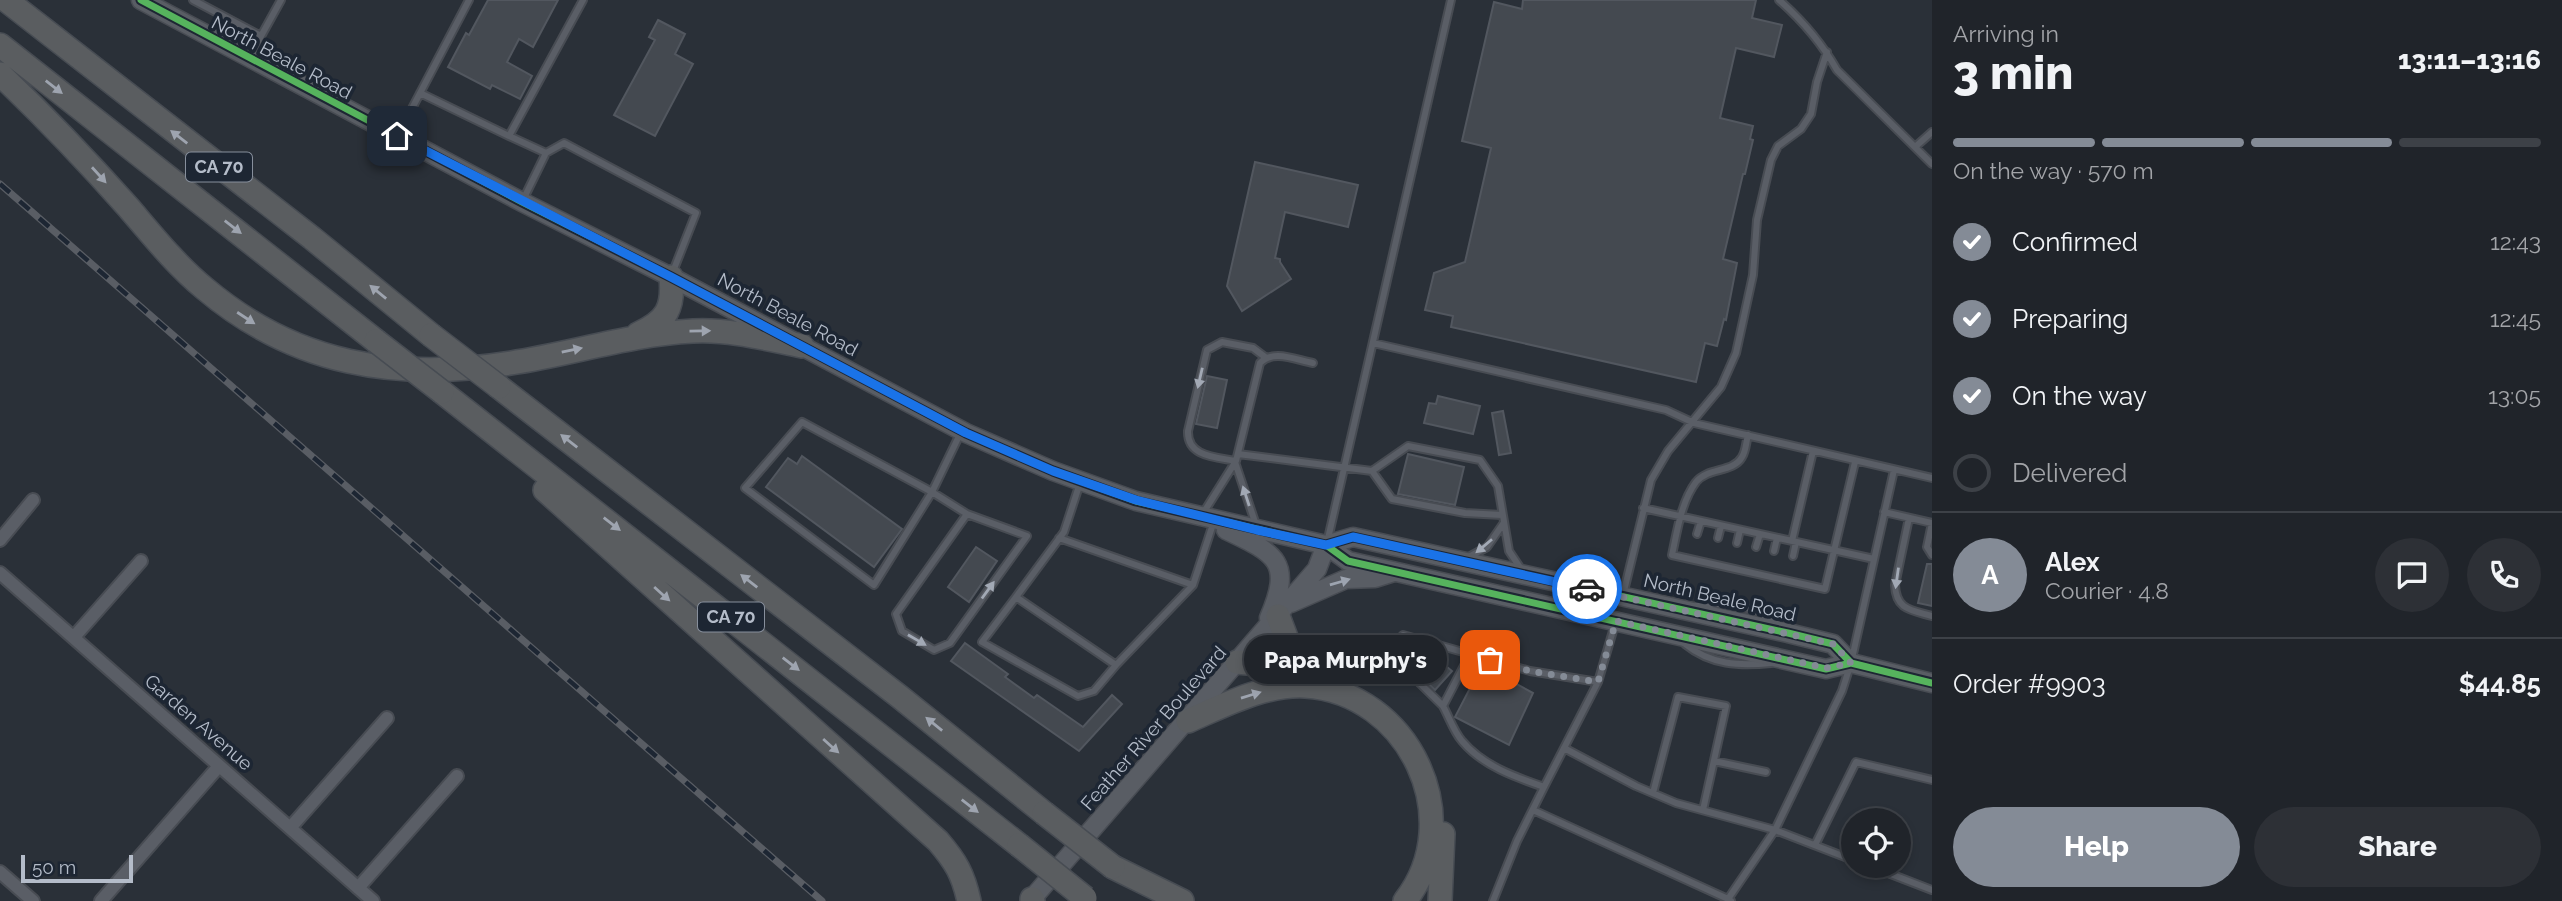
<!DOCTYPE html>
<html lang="en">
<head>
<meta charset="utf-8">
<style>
  :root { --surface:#20242a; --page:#2d3036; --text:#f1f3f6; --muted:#a2a4a8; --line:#3d4147; --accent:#848b96 }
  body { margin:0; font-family:Raleway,sans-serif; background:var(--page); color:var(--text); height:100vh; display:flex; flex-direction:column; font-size:26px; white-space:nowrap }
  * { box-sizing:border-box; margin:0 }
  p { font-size:23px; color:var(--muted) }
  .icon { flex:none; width:38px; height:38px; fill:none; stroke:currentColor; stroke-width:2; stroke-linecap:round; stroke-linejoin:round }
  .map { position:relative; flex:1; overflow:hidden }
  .details { display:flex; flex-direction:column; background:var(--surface); width:630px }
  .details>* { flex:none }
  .buttons { position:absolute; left:1841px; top:808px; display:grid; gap:14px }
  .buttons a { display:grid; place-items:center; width:70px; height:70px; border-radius:50%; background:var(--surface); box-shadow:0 4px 10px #0003,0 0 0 2px var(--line); font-size:35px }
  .scale { position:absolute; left:21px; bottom:18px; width:112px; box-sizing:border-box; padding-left:7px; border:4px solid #b4bcc9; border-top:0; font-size:19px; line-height:24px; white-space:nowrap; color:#b4bcc9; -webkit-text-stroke:5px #1d2633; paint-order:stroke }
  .pin { position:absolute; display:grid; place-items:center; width:60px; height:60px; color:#fff; margin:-30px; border-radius:14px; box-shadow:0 4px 10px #0006 }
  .courier { position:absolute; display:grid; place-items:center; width:70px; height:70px; margin:-35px; border:5px solid #1a73e8; border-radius:50%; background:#fff; color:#222; box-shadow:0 2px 9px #0007 }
  .bubble { position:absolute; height:49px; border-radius:24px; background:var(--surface); box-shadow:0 4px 10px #0003,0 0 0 2px var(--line); font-size:23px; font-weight:800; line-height:49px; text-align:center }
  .summary em { font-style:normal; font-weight:800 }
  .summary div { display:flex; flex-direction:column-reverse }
  .summary { display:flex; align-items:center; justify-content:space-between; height:119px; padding:0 21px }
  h1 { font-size:46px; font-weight:800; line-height:52px }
  .bar { display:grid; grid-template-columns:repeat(4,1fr); gap:10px 7px; align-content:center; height:84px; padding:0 21px }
  .bar i { height:9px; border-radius:5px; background:var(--line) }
  .bar .selected { background:var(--accent) }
  .bar p { grid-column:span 4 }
  .line { display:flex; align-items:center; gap:18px; padding:0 21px; border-top:2px solid var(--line) }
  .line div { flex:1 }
  .round { display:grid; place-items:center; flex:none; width:74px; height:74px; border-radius:37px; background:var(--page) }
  ol { padding:0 21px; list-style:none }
  li { display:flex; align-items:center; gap:21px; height:77px }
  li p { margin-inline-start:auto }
  li .icon { padding:7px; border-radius:50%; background:var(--accent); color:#fff; stroke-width:4 }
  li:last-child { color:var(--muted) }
  li i { width:38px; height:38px; border:4px solid var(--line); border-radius:50% }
  .button { display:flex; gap:14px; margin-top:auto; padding:14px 21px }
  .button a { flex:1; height:80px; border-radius:42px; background:var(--accent); color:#fff; font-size:28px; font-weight:800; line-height:80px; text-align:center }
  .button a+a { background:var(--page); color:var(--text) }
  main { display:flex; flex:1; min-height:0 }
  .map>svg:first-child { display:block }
  .building { fill:#444950; stroke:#52575f; stroke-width:2 }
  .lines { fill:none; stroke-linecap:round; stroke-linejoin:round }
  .service-casing { stroke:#484c53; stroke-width:10 }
  .minor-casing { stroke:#484c53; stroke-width:16 }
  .secondary-casing { stroke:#484c53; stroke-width:21 }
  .motorway-casing { stroke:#474c53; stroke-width:26 }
  .service { stroke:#5a5e66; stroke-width:6 }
  .minor { stroke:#5a5e66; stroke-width:12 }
  .secondary { stroke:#595d64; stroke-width:18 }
  .motorway { stroke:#5a5d60; stroke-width:23 }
  .rail-casing { stroke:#595d64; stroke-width:7 }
  .rail { stroke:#1d2633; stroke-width:4.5; stroke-dasharray:13; stroke-linecap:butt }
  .motorway-bridge-casing { stroke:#474c53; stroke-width:26; stroke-linecap:butt }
  .motorway-bridge { stroke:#5a5d60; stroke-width:23 }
  .cycleway-casing { stroke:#1d2633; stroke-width:11 }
  .cycleway { stroke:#56b35d; stroke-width:7 }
  .oneway { fill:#9ea4af }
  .oneway2 { fill:#a2a9b5 }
  .oneway3 { fill:#9da4b0 }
  .done { stroke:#848b96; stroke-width:7; stroke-dasharray:0 12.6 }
  .route { stroke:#1a73e8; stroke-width:9 }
  .labels { text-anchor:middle; stroke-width:7; stroke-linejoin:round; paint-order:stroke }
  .shield { fill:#1d2633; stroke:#878f9c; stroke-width:2 }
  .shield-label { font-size:18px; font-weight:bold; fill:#b4bcc9 }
  .street-label { font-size:19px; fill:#b4bcc9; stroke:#1d2633 }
</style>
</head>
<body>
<main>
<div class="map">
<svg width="1932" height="901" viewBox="0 0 1932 901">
  <rect width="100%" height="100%" fill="#2a3038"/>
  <path class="building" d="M488,0H558L533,47L519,39L507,62L532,76L520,99L492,85L490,89L448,67L466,33L469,35Z
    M1523,0H1756L1752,18L1782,25L1774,57L1736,48L1720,118L1753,126L1750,139L1753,140L1745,174H1743L1723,259L1737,263L1726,320L1724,319L1717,346L1705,343L1696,382L1451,327L1453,316L1425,310L1434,273L1465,262L1491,148L1462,141L1494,2L1522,9Z
    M658,20L685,34L675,54L693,64L655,136L614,115L655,40L649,37Z
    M1255,162L1358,185L1348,227L1285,212L1275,258L1280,259V262L1291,279L1242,311L1227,286Z
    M1207,376L1227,380L1217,428L1196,424Z
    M1438,396L1480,406L1473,434L1424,423L1429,403L1436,404Z
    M1503,411L1511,453L1499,455L1492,413Z
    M1408,454L1464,467L1455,505L1398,494Z
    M802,456L902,529L874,567L766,487L788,458L797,464Z
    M976,547L997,561L969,602L948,587Z
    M1927,564H1932V606L1918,603Z
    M965,643L1008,674L1005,677L1034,698L1037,695L1083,727L1112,695L1122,704L1079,751L951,661Z
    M1414,644L1423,647L1452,671L1435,690L1402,658Z
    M1482,665L1533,693L1509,745L1455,717Z"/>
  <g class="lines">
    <defs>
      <path id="service" d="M193,0L261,36
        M1779,0C1803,21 1821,42 1837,70L1932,164
        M250,56L281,0
        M420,93L509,136
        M398,135L469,0
        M1915,147L1932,132
        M546,153L564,143L696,213L672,274
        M523,200L546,153L509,136L583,0
        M1373,343L1666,410L1694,423L1932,478
        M961,432L932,492L802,422L745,488L874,585L932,492L967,514L896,614L902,631L934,650L950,643L1027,536L967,514
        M1748,435C1746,442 1746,451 1742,457C1733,473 1708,467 1696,482C1681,502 1677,532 1672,555L1825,589L1855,462
        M1238,454L1372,471L1408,446L1480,460L1498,486L1509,551L1521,569
        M1236,461C1216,457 1187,457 1188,431L1207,350L1222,342L1253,348L1265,357
        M1235,462L1256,525
        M1372,471L1392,499L1465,513L1502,515
        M1080,483L1064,532L1016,597L1116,665L1193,585L1213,524
        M1643,508L1874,559
        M1884,512L1932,523
        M1202,515L1236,461L1260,363C1273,349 1296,360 1313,363
        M1909,518L1895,585C1896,610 1911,610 1932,616
        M1932,523L1927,547L1932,555
        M1697,534L1701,521
        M1059,538L1193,585
        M1718,538L1721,526
        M1792,541L1813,451
        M1327,543L1451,0
        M1737,543L1740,530
        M1756,547L1760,534
        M1774,551L1777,538
        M1793,556L1796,542
        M1467,558L1487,547L1503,524
        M1623,595L1651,480L1668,451L1721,387L1736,353L1753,275L1757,220L1771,160L1778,146L1801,129L1811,114L1817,82L1827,52
        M1016,597L982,642L1078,696L1094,691L1116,665
        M1697,606C1728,601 1753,605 1778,625
        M1685,644C1711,665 1739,666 1771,663
        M1470,654L1443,706L1394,658L1391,649L1403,635L1530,671L1598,682
        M1443,706C1449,717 1454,732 1462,741C1483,766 1515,777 1544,787L1598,682L1615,624
        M1564,748L1636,786L1676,803L1775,830L1853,860
        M1714,761L1766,772
        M1653,793L1678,697L1726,706L1703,810
        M1533,810L1728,899
        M1815,845L1856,762L1932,780
        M1870,866L1932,890
        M1493,901L1517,841L1544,787
        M1731,901L1728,899L1775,830L1842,691L1851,663L1894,470"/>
      <path id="minor" d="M0,540L33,500
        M0,573L373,901
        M74,637L141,561
        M290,828L387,718
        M0,872L33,901
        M358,888L457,776
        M101,901L219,766"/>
      <path id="secondary" d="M141,0L522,202L671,277L966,433L1053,471L1136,501L1326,545L1348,561L1826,669L1851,663L1932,683
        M1226,530C1277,554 1293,562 1269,618
        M1326,545L1353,537L1788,633L1833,644L1851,663
        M1291,603L1346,579L1375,578L1394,572
        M1030,901L1317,569L1326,545"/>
      <path id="motorway" d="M6,0L312,238L431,335
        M0,45L376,341
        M0,74C45,117 87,161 128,207C152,235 176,265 204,288C295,365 396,381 511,363C572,354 630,334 693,331C730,329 767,339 802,346
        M638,334C667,321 674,308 671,277
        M499,387L900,697L1044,813
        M442,392L1019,845
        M545,490L938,841C956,862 963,874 969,901
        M1278,616L1295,661L1314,672
        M1237,662L1268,665L1324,677
        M1188,721C1225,705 1264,684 1305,686C1409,692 1469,819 1405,901
        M1113,867L1182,901
        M1032,899L1033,901
        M1440,901L1443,834"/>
    </defs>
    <use href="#service" class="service-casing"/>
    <use href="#minor" class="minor-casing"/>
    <use href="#secondary" class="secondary-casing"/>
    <use href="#motorway" class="motorway-casing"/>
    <use href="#service" class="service"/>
    <use href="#minor" class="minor"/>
    <use href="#secondary" class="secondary"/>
    <use href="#motorway" class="motorway"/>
    <defs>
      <path id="rail" d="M0,184L822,901"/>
    </defs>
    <use href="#rail" class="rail-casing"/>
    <use href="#rail" class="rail"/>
    <defs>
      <path id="motorway-bridge" d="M431,335L499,387
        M376,341L442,392
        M1044,813L1113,867
        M1019,845L1085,898"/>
    </defs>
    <use href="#motorway-bridge" class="motorway-bridge-casing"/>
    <use href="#motorway-bridge" class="motorway-bridge"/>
    <defs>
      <path id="cycleway" d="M141,0L522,202L671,277L966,433L1053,471L1136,501L1326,545L1348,561L1826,669L1851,663L1932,683
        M1326,545L1353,537L1788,633L1833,644L1851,663"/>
    </defs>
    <use href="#cycleway" class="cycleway-casing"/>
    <use href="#cycleway" class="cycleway"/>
  </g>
  <defs><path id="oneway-solid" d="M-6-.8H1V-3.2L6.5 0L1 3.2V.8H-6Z" transform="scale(1.75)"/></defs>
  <g class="oneway">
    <use href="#oneway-solid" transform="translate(54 87) rotate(38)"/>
    <use href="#oneway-solid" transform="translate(179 137) rotate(-142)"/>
    <use href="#oneway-solid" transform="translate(99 175) rotate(48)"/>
    <use href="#oneway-solid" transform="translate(233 227) rotate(38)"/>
    <use href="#oneway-solid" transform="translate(378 292) rotate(-141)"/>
    <use href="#oneway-solid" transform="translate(246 318) rotate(33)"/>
    <use href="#oneway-solid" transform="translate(700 331) rotate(-1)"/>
    <use href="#oneway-solid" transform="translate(572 350) rotate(-12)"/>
    <use href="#oneway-solid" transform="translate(569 441) rotate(-142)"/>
    <use href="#oneway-solid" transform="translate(612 524) rotate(38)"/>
    <use href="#oneway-solid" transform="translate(749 581) rotate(-142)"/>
    <use href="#oneway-solid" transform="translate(662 594) rotate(42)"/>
    <use href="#oneway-solid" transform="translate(791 664) rotate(38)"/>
    <use href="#oneway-solid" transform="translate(1251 695) rotate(-17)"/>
    <use href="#oneway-solid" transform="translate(934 724) rotate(-141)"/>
    <use href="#oneway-solid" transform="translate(831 746) rotate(42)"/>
    <use href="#oneway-solid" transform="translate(970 806) rotate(38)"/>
  </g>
  <g class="oneway2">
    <use href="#oneway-solid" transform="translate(1200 378) rotate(103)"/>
    <use href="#oneway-solid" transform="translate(1246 496) rotate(-108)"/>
    <use href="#oneway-solid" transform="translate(1484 546) rotate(140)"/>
    <use href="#oneway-solid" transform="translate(1897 578) rotate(98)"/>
    <use href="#oneway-solid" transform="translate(988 590) rotate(-54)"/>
    <use href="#oneway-solid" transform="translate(917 640) rotate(30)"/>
  </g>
  <use class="oneway3" href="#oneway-solid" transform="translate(1340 582) rotate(-16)"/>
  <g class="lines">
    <path class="done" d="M1490,660L1530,671L1598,682L1616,621L1826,668L1851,663L1833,644L1587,589"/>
    <path class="route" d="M397,136L671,277L966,433L1053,471L1136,500L1257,530L1326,545L1353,537L1587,589"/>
  </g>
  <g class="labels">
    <g class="shield">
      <rect x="186" y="152.5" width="66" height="29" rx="5"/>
      <rect x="698" y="602.5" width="66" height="29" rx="5"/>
    </g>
    <g class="shield-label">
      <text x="219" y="173">CA 70</text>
      <text x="731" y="623">CA 70</text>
    </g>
    <g class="street-label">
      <text transform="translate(282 57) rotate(28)" y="7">North Beale Road</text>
      <text transform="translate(788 314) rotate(28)" y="7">North Beale Road</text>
      <text transform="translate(1720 597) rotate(13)" y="7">North Beale Road</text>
      <text transform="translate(199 722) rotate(41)" y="7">Garden Avenue</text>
      <text transform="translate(1153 728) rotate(-49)" y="7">Feather River Boulevard</text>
    </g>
  </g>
</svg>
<div class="buttons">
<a><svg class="icon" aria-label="locate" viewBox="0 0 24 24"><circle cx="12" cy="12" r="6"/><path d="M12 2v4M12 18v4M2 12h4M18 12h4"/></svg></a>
</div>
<div class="scale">50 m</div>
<div class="pin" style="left:1490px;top:660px;background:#ea580c"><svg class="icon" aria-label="bag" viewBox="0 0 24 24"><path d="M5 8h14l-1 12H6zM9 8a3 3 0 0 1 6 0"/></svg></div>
<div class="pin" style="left:397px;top:136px;background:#1f2937"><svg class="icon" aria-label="home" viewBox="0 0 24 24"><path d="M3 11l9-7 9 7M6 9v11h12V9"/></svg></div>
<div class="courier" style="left:1587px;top:589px"><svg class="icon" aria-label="car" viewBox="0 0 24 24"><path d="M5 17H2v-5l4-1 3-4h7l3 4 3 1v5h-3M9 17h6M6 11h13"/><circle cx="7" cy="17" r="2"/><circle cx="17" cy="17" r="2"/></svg></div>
<div class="bubble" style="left:1244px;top:635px;width:203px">Papa Murphy's</div>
</div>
<section class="details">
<div class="summary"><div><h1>3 min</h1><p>Arriving in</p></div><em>13:11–13:16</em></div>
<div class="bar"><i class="selected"></i><i class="selected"></i><i class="selected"></i><i></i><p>On the way · 570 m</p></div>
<ol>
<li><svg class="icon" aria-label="check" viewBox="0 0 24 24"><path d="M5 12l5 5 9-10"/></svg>Confirmed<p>12:43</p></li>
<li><svg class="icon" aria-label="check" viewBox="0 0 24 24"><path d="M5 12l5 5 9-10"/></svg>Preparing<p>12:45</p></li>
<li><svg class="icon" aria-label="check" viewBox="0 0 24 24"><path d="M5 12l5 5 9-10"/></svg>On the way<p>13:05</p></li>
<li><i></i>Delivered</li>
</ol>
<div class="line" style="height:126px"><b class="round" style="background:var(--accent);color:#fff">A</b><div><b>Alex</b><p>Courier · 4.8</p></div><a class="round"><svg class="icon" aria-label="chat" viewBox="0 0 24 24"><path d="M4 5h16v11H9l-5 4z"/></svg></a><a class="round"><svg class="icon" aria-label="phone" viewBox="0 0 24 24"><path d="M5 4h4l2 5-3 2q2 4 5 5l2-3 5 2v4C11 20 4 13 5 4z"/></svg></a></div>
<div class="line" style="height:91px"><div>Order #9903</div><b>$44.85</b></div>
<div class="button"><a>Help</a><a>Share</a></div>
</section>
</main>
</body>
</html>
